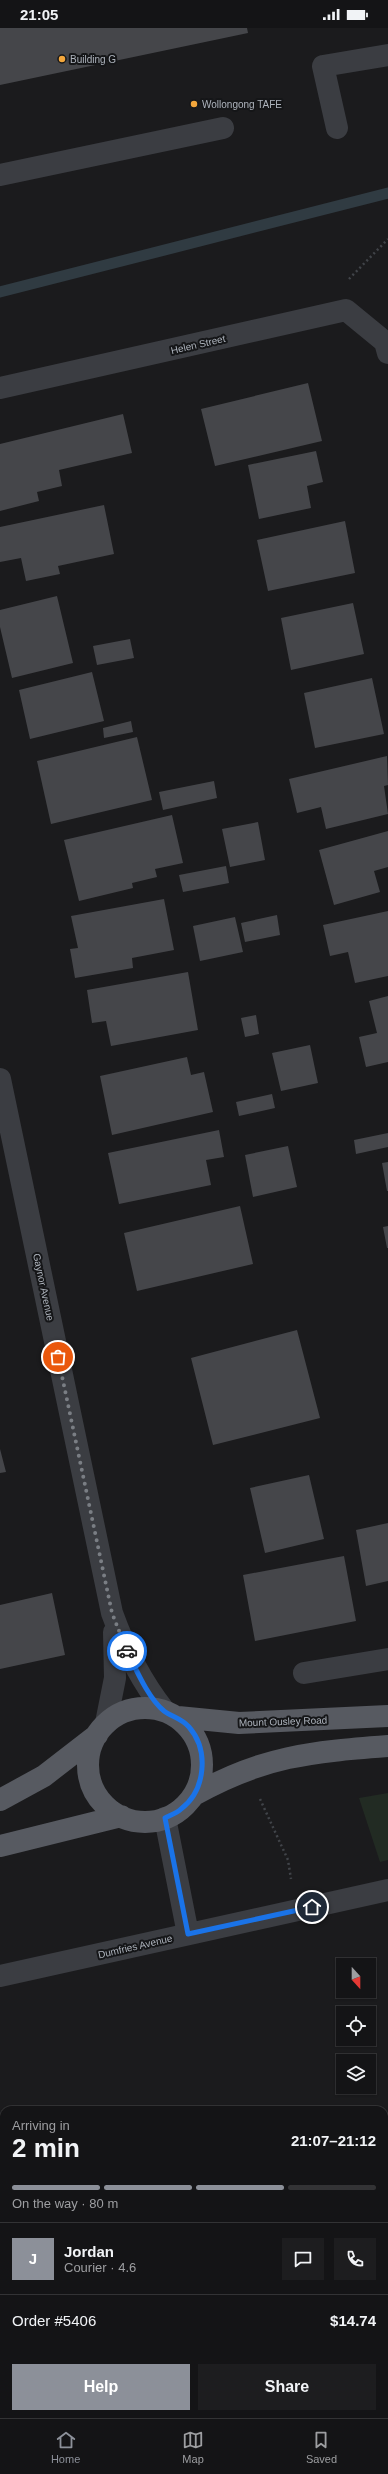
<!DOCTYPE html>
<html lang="en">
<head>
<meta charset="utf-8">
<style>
  :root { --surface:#141416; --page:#1d1d1f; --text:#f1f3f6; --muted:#9d9ea1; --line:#333335; --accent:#8c9099 }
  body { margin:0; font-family:Helvetica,sans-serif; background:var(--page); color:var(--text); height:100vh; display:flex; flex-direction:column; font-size:15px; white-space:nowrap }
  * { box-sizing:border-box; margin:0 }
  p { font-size:13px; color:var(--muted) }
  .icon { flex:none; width:22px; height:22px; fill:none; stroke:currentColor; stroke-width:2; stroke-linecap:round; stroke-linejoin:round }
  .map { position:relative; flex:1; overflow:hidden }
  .details { position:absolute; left:0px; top:2078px; width:388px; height:312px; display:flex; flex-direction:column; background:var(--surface); border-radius:12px 12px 0 0; box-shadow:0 1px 3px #0004,0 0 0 1px var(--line) }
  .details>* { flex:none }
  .needle { width:26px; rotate:159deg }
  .controls { position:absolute; left:336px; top:1930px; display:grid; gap:8px }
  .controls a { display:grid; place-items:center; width:40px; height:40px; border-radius:0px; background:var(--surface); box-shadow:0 1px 3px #0004,0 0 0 1px var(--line); font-size:20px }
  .pin { position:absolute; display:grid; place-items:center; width:34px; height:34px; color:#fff; margin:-17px; border:2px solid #fff; border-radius:50%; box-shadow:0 1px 4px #0007 }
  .courier { position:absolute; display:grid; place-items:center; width:40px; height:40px; margin:-20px; border:3px solid #1a73e8; border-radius:50%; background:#fff; color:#222; box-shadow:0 1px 5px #0007 }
  .head em { font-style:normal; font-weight:700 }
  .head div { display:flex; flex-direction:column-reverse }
  .head { display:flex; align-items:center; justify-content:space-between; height:68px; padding:0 12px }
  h1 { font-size:26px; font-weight:700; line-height:30px }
  .bar { display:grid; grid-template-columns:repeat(4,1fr); gap:6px 4px; align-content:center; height:48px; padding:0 12px }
  .bar i { height:5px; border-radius:3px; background:var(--line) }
  .bar .current { background:var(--accent) }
  .bar p { grid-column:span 4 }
  .line { display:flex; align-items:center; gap:10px; padding:0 12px; border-top:1px solid var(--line) }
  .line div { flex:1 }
  .round { display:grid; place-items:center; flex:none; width:42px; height:42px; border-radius:0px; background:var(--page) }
  .action { display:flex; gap:8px; margin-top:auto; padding:8px 12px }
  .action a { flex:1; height:46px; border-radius:0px; background:var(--accent); color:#fff; font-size:16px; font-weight:700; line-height:46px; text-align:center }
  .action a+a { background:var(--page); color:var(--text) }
  .status { display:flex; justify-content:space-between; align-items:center; height:28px; padding:0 20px; background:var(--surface); direction:ltr }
  .status svg { height:11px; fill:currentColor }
  .tab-bar { display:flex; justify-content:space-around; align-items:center; height:56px; border-top:1px solid var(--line); background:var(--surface); font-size:11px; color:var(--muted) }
  .tab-bar a { display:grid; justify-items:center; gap:2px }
  .tab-bar .current { color:var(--accent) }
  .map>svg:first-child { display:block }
  .green { fill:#222b23 }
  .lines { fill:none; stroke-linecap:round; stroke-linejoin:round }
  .stream { stroke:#303b42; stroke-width:11 }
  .building { fill:#45464a }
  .path { stroke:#414449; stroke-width:2.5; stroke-dasharray:2 3; stroke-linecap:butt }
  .minor { stroke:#3b3d42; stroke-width:22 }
  .major { stroke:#575a61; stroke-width:22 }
  .done { stroke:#7a7e84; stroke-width:4; stroke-dasharray:0 7.2 }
  .route { stroke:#1a73e8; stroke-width:5 }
  .poi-dot { fill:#f4a73c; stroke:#151618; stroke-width:1.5 }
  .labels { text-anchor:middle; stroke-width:4; stroke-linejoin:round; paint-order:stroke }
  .poi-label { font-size:10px; fill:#adb3bc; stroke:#151618; text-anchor:start }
  .street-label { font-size:10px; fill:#adb3bc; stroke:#151618 }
</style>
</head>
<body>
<div class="status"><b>21:05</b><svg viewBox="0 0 49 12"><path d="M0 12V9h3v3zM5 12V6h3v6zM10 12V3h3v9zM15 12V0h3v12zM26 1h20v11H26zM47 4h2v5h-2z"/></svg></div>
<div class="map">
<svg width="388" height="2390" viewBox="0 0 388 2390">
  <rect width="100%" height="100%" fill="#1b1b1d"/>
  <path class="green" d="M388,1765V1832L380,1834L359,1770Z"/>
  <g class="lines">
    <path class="stream" d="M0,264L388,165"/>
  </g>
  <path class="building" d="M0,0H247L248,5L0,57Z
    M308,355L322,413L215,438L201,381Z
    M123,386L132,425L59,442L62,458L37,464L39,473L0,483V416Z
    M316,423L323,454L307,458L311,480L259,491L248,437Z
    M104,477L114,526L58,538L60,546L26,553L21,530L0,534V499Z
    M345,493L355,545L268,563L257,512Z
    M57,568L73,635L12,650L0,599V582Z
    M353,575L364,626L291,642L281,590Z
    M130,611L134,630L97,637L93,618Z
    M92,644L104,693L30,711L19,662Z
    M372,650L384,706L315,720L304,665Z
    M131,693L133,704L104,710L103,700Z
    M137,709L152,772L51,796L37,733Z
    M387,728L388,757L384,758L388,786L326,801L321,779L297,785L289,751Z
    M214,753L217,770L163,782L159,764Z
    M172,787L183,835L155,841L157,849L132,855L133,860L79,873L64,812Z
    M258,794L265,832L230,839L222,801Z
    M388,803V839L374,843L380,864L334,877L319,822Z
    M226,838L229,855L183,864L179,847Z
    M164,871L174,922L132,930L133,940L75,950L70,921L78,920L71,888Z
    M388,883V948L355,955L348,924L330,928L323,897Z
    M277,887L280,907L245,914L241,895Z
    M235,889L243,924L200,933L193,898Z
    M188,944L198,1002L111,1018L106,993L92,995L87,962Z
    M388,968V1034L366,1039L359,1009L377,1005L369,973Z
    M256,987L259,1006L245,1009L241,990Z
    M310,1017L318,1055L281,1063L272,1025Z
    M187,1029L191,1047L204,1044L213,1084L112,1107L100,1048Z
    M272,1066L275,1080L239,1088L236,1074Z
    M219,1102L224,1129L206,1132L211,1157L119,1176L108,1125Z
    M388,1105V1119L356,1126L354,1112Z
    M288,1118L297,1159L253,1169L245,1127Z
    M388,1134V1163H387L382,1135Z
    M240,1178L253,1236L137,1263L124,1205Z
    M388,1198V1220H387L383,1199Z
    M297,1302L320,1390L213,1417L191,1330Z
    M0,1421L6,1444L0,1445Z
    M309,1447L324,1511L265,1525L250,1460Z
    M388,1495V1553L366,1558L356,1502Z
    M344,1528L356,1593L255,1613L243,1547Z
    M52,1565L65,1627L0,1641V1577Z"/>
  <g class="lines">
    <path class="path" d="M349,251L388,211
      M260,1771L288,1832L291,1851"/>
    <path class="minor" d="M337,100L323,38L388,27
      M0,147L223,100
      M0,360L346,282L385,314L388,325
      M0,1051L112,1585C125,1621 140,1652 164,1682
      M304,1645L388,1631
      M106,1695L115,1650L114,1604
      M165,1790L188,1906
      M0,1948L388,1862
      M384,2365L388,2364
      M276,2390L293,2386"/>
    <path class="major" d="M88 1737a57 57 0 1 1 114 0a57 57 0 1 1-114 0Z
      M178,1689L239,1695L388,1688
      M194,1767C263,1728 311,1724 388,1718
      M0,1772L44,1748L97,1707
      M0,1818L121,1788"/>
  </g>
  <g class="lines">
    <path class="done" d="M58,1329L112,1585L127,1623"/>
    <path class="route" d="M127,1623C136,1641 148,1670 164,1683C172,1689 181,1690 189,1699C209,1722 206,1762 181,1781C177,1785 171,1787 165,1790L188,1906L312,1879"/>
  </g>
  <g class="poi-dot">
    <circle cx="62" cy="31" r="4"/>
    <circle cx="194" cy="76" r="4"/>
  </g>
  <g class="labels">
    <g class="poi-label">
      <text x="70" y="35">Building G</text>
      <text x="202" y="80">Wollongong TAFE</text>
    </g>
    <g class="street-label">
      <text transform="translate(198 316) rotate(-13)" y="4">Helen Street</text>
      <text transform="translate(44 1259) rotate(78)" y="4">Gaynor Avenue</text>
      <text transform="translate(283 1693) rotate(-2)" y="4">Mount Ousley Road</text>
      <text transform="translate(135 1918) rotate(-13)" y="4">Dumfries Avenue</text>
    </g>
  </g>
</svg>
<div class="controls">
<a><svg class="needle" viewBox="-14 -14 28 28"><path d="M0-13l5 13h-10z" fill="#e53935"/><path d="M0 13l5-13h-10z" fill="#9d9ea1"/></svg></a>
<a><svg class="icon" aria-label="locate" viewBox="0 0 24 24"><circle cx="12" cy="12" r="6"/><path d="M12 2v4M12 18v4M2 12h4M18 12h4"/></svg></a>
<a><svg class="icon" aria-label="layers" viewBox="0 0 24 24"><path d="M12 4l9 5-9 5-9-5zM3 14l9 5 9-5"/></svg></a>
</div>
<div class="pin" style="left:58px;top:1329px;background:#ea580c"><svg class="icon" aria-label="bag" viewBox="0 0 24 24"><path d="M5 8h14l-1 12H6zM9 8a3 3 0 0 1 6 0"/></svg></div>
<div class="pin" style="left:312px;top:1879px;background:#1f2937"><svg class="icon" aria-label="home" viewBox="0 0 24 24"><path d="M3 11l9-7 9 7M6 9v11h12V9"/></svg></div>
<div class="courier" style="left:127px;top:1623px"><svg class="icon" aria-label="car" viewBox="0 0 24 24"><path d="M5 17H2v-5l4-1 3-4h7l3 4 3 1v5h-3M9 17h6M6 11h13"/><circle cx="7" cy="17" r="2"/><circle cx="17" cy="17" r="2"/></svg></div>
<section class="details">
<div class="head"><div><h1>2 min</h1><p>Arriving in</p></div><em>21:07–21:12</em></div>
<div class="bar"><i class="current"></i><i class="current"></i><i class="current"></i><i></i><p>On the way · 80 m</p></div>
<div class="line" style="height:72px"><b class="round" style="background:var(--accent);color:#fff">J</b><div><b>Jordan</b><p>Courier · 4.6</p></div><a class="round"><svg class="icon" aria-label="chat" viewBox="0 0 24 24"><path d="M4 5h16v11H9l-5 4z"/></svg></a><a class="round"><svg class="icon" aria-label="phone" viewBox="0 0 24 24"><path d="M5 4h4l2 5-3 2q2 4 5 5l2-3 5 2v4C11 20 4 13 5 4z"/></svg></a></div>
<div class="line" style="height:52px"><div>Order #5406</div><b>$14.74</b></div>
<div class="action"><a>Help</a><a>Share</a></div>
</section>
</div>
<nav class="tab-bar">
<a class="current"><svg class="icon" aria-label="home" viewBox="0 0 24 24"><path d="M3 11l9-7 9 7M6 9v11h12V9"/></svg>Home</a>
<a><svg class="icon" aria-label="map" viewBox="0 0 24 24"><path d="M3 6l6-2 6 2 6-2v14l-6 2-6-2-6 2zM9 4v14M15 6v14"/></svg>Map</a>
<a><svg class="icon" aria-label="saved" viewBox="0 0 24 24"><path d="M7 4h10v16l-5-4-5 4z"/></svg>Saved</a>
</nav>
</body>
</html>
